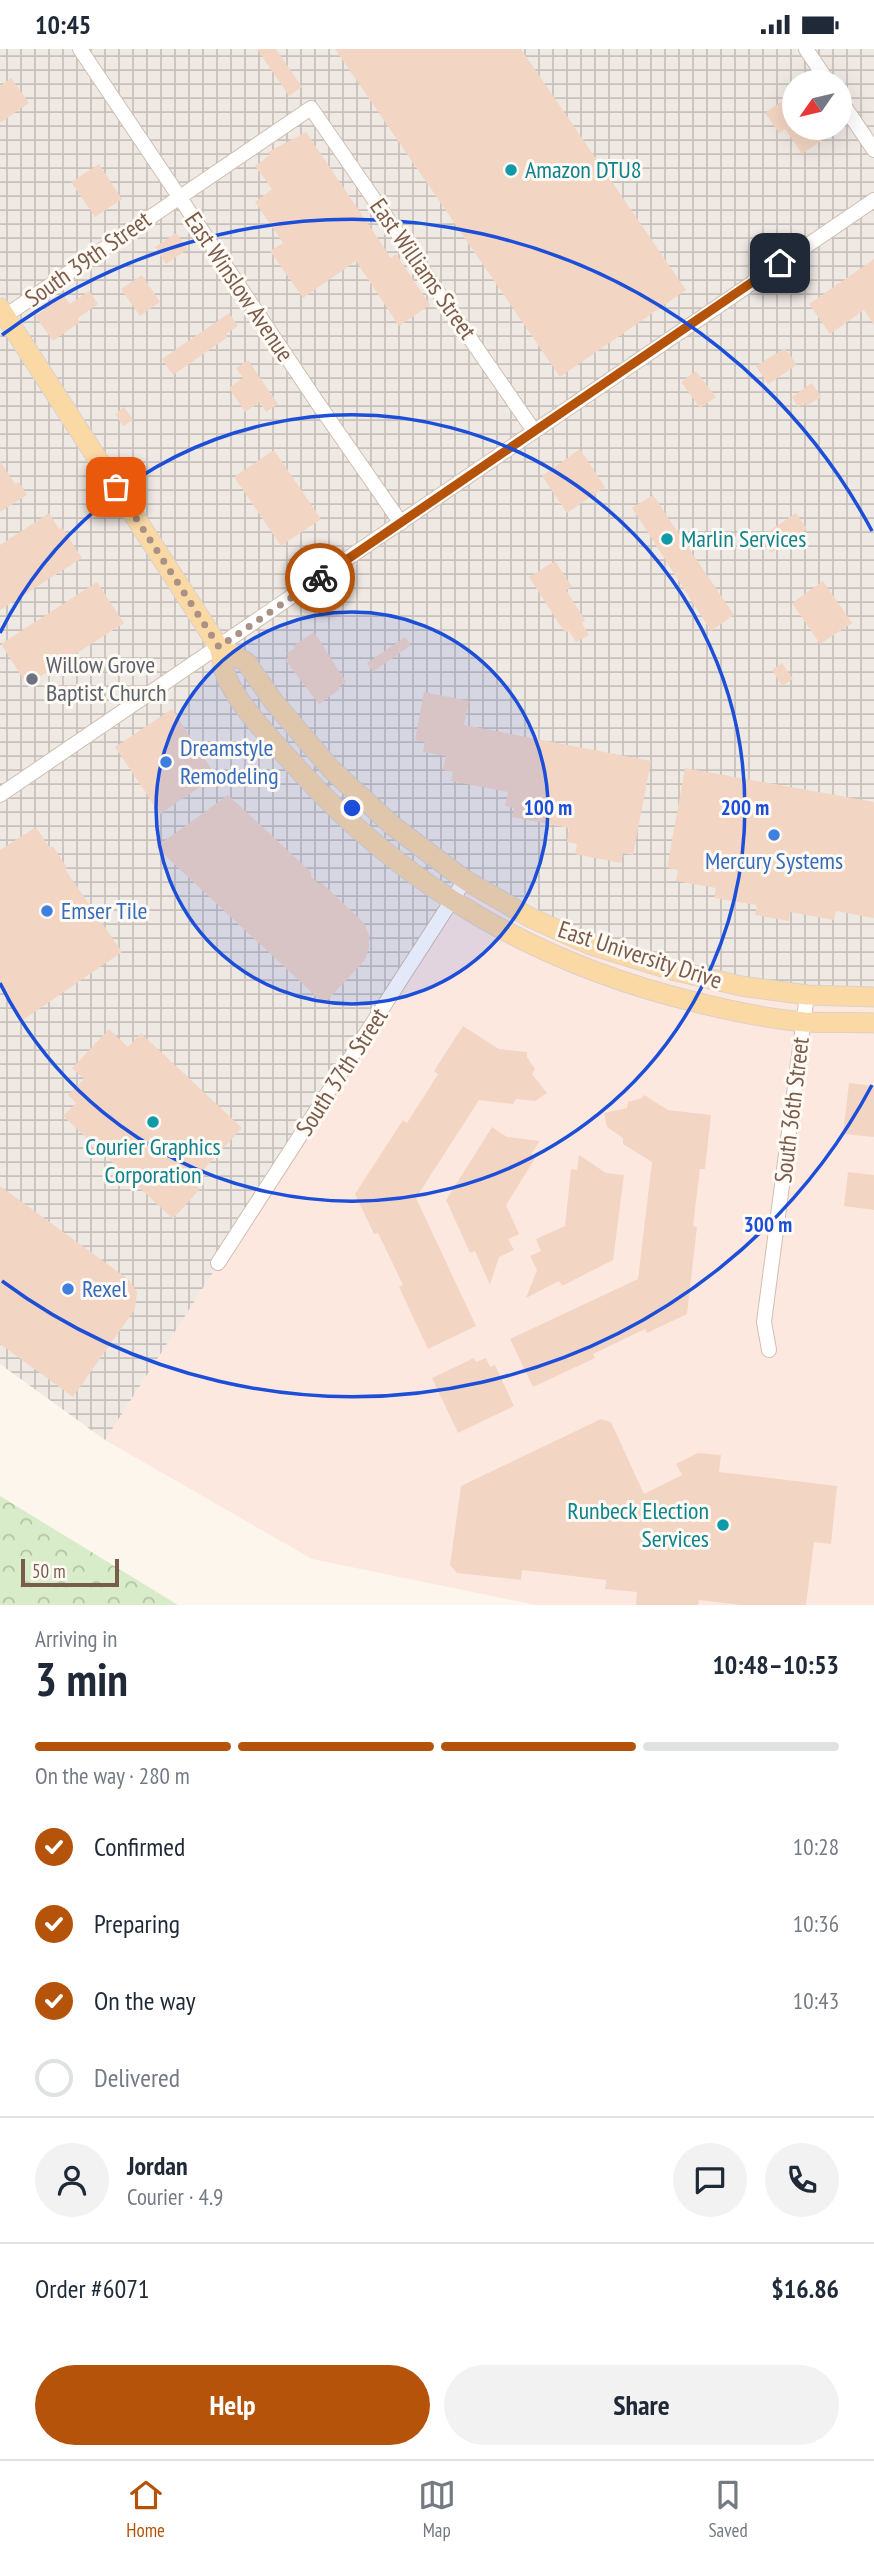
<!DOCTYPE html>
<html lang="en">
<head>
<meta charset="utf-8">
<style>
  :root { --surface:#fff; --page:#f2f2f3; --text:#1f2937; --muted:#747a83; --line:#e0e1e3; --accent:#b45309 }
  body { margin:0; font-family:"PT Sans Narrow",sans-serif; background:var(--page); color:var(--text); height:100vh; display:flex; flex-direction:column; font-size:26px; white-space:nowrap }
  * { box-sizing:border-box; margin:0 }
  p { font-size:23px; color:var(--muted) }
  .icon { flex:none; width:38px; height:38px; fill:none; stroke:currentColor; stroke-width:2; stroke-linecap:round; stroke-linejoin:round }
  .map { position:relative; height:1556px; overflow:hidden }
  .sheet { display:flex; flex-direction:column; background:var(--surface); flex:1 }
  .sheet>* { flex:none }
  .needle { width:46px; rotate:236deg }
  .controls { position:absolute; left:782px; top:21px; display:grid; gap:14px }
  .controls a { display:grid; place-items:center; width:70px; height:70px; border-radius:50%; background:var(--surface); box-shadow:0 7px 28px #0002; font-size:35px }
  .scale { position:absolute; left:21px; bottom:18px; width:98px; box-sizing:border-box; padding-left:7px; border:4px solid #7a5c4d; border-top:0; font-size:19px; line-height:24px; white-space:nowrap; color:#7a5c4d; -webkit-text-stroke:5px #fffaf3; paint-order:stroke }
  .pin { position:absolute; display:grid; place-items:center; width:60px; height:60px; color:#fff; margin:-30px; border-radius:14px; box-shadow:0 4px 10px #0006 }
  .courier { position:absolute; display:grid; place-items:center; width:70px; height:70px; margin:-35px; border:5px solid #b45309; border-radius:50%; background:#fff; color:#222; box-shadow:0 2px 9px #0007 }
  .summary em { font-style:normal; font-weight:800 }
  .summary div { display:flex; flex-direction:column-reverse }
  .summary { display:flex; align-items:center; justify-content:space-between; height:119px; padding:0 35px }
  h1 { font-size:46px; font-weight:800; line-height:52px }
  .bar { display:grid; grid-template-columns:repeat(4,1fr); gap:10px 7px; align-content:center; height:84px; padding:0 35px }
  .bar i { height:9px; border-radius:5px; background:var(--line) }
  .bar .on { background:var(--accent) }
  .bar p { grid-column:span 4 }
  .line { display:flex; align-items:center; gap:18px; padding:0 35px; border-top:2px solid var(--line) }
  .line div { flex:1 }
  .round { display:grid; place-items:center; flex:none; width:74px; height:74px; border-radius:37px; background:var(--page) }
  ol { padding:0 35px; list-style:none }
  li { display:flex; align-items:center; gap:21px; height:77px }
  li p { margin-inline-start:auto }
  li .icon { padding:7px; border-radius:50%; background:var(--accent); color:#fff; stroke-width:4 }
  li:last-child { color:var(--muted) }
  li i { width:38px; height:38px; border:4px solid var(--line); border-radius:50% }
  .primary-button { display:flex; gap:14px; margin-top:auto; padding:14px 35px }
  .primary-button a { flex:1; height:80px; border-radius:42px; background:var(--accent); color:#fff; font-size:28px; font-weight:800; line-height:80px; text-align:center }
  .primary-button a+a { background:var(--page); color:var(--text) }
  .status { display:flex; justify-content:space-between; align-items:center; height:49px; padding:0 35px; background:var(--surface); direction:ltr }
  .status svg { height:19px; fill:currentColor }
  .menu { display:flex; justify-content:space-around; align-items:center; height:98px; border-top:2px solid var(--line); background:var(--surface); font-size:19px; color:var(--muted) }
  .menu a { display:grid; justify-items:center; gap:4px }
  .menu .on { color:var(--accent) }
  .map>svg:first-child { display:block }
  .commercial { fill:#fde8e0 }
  .industrial { fill:url(#industrial-grid); fill-rule:evenodd }
  .park { fill:url(#park-crowns) }
  .building { fill:#f3d5c3 }
  .lines { fill:none; stroke-linecap:round; stroke-linejoin:round }
  .minor-casing { stroke:#d1beb0; stroke-width:16 }
  .major-casing { stroke:#dad1cd; stroke-width:21 }
  .minor { stroke:#fff; stroke-width:14 }
  .major { stroke:#fbd9a5; stroke-width:19 }
  .done { stroke:#a89285; stroke-width:7; stroke-dasharray:0 12.6 }
  .route { stroke:#b45309; stroke-width:9 }
  .ring { fill:none; stroke:#1d4ed8; stroke-width:3.5 }
  .culture-dot { fill:#0f9aa8; stroke:#fffaf3; stroke-width:2.5 }
  .worship-dot { fill:#6b7280; stroke:#fffaf3; stroke-width:2.5 }
  .shop-dot { fill:#3f7fe0; stroke:#fffaf3; stroke-width:2.5 }
  .labels { text-anchor:middle; stroke-width:6; stroke-linejoin:round; paint-order:stroke }
  .culture-label { font-size:24px; fill:#0d838f; stroke:#fffaf3; text-anchor:start }
  .street-label { font-size:24px; fill:#7a5c4d; stroke:#fffaf3 }
  .worship-label { font-size:24px; fill:#5b616d; stroke:#fffaf3; text-anchor:start }
  .shop-label { font-size:24px; fill:#366cbe; stroke:#fffaf3; text-anchor:start }
  .centre { fill:#1d4ed8; stroke:#fffaf3; stroke-width:3.5 }
  .ring-label { font-size:21px; text-anchor:middle; font-weight:bold; fill:#1d4ed8; stroke:#fffaf3; stroke-width:6; stroke-linejoin:round; paint-order:stroke }
</style>
</head>
<body>
<div class="status"><b>10:45</b><svg viewBox="0 0 49 12"><path d="M0 12V9h3v3zM5 12V6h3v6zM10 12V3h3v9zM15 12V0h3v12zM26 1h20v11H26zM47 4h2v5h-2z"/></svg></div>
<div class="map">
<svg width="874" height="1556" viewBox="0 0 874 1556">
  <defs>
    <pattern id="industrial-grid" width="8" height="8" patternUnits="userSpaceOnUse" patternTransform="scale(1.75)"><rect width="8" height="8" fill="#efe9e4"/><path d="M0 4h8M4 0v8" fill="none" stroke="#c7c0bb"/></pattern>
    <pattern id="park-crowns" width="20" height="18" patternUnits="userSpaceOnUse" patternTransform="scale(1.75)"><rect width="20" height="18" fill="#d8ecc9"/><path d="M2 6a3 3 0 1 1 6 0M12 15a3 3 0 1 1 6 0" fill="none" stroke="#b4c2a5"/></pattern>
  </defs>
  <rect width="100%" height="100%" fill="#fdf6ec"/>
  <path class="commercial" d="M465,831L874,948V1556H536L312,1510L105,1391Z"/>
  <path class="industrial" d="M0,0H874V948L672,921L465,832L105,1391L0,1315ZM794,33H840V79H794Z"/>
  <path class="park" d="M0,1447L178,1556H0Z"/>
  <path class="building" d="M257,0H276L302,38L289,47Z
    M335,0H521L686,241L560,328Z
    M11,29L29,54L0,74V37Z
    M794,44V79H840L802,105L785,80L779,84L765,64Z
    M306,83L391,209L396,205L430,256L399,277L356,212L303,249L270,202L283,194L255,153L272,140L255,117L270,106L268,103Z
    M99,115L122,150L95,168L71,133Z
    M176,184L188,200L166,215L155,198Z
    M874,210V276L864,261L830,285L809,255Z
    M142,226L160,253L140,267L121,240Z
    M89,242L98,255L78,269L80,273L53,292L35,267L64,247L70,255Z
    M229,264L238,277L226,285L228,288L173,326L162,310Z
    M785,299L797,316L768,335L756,317Z
    M248,311L278,355L266,363L260,353L245,363L229,339L243,329L236,319Z
    M696,322L716,348L700,359L681,333Z
    M812,334L821,348L806,357L804,354L798,358L792,348Z
    M124,358L133,371L123,377L115,365Z
    M580,400L605,438L567,464L542,427Z
    M274,401L321,470L281,497L234,428Z
    M0,412L15,435L19,433L27,446L0,463Z
    M653,446L734,566L711,582L632,459Z
    M49,464L59,480L62,478L82,509L0,561V496Z
    M796,464L807,480L771,504L760,488Z
    M555,512L572,538L566,541L585,571L582,574L589,586L576,593L569,582L565,584L529,528Z
    M823,532L852,574L820,595L792,554Z
    M97,533L124,574L27,636L1,595Z
    M314,583L346,633L339,638L340,640L319,655L285,611L289,608L287,604L295,599L293,597Z
    M405,588L411,596L373,623L367,614Z
    M782,614L793,630L782,637L772,621Z
    M424,643L469,652L464,676L651,712L633,806L623,804L621,814L575,805L577,795L567,793L569,779L512,768L514,759L505,757L508,743L451,732L453,723L443,721L446,707L423,703L425,693L415,691Z
    M172,660L216,727L160,765L115,698Z
    M685,719L874,753V869L836,862L834,871L790,863L789,872L755,866L757,856L714,849L716,839L676,832L678,821L667,819Z
    M228,746L311,823V828L318,834H322L364,874L369,886V899L365,911L324,955L156,798Z
    M36,778L50,799L53,797L67,819L65,820L122,903L23,971L0,937V801Z
    M463,977L499,1000L527,1003V1008L535,1020L532,1025L547,1044L535,1052L516,1050L513,1055L479,1051L416,1149L476,1277L428,1300L399,1238L403,1236L378,1184L374,1185L355,1145L403,1071L407,1074L438,1025L434,1022Z
    M109,980L128,998L141,984L242,1079L192,1133L200,1140L173,1170L63,1067L76,1054L68,1046L84,1030L72,1019Z
    M849,1034L874,1037V1088L843,1085Z
    M644,1046L668,1061L711,1066L705,1120H700L693,1177L697,1178L687,1265L647,1284L645,1280L593,1305L595,1309L533,1338L510,1290L638,1230L652,1113L623,1095V1089L607,1078L604,1064L627,1059L628,1053L642,1049Z
    M492,1078L507,1088L540,1092L531,1105L536,1108L506,1156L519,1185L508,1190L514,1201L499,1208L490,1236L475,1202L470,1204L446,1151Z
    M579,1106L606,1124L624,1126L613,1211L562,1237L559,1232L526,1249L537,1221L530,1207L541,1202L536,1190L565,1177L571,1120L577,1121Z
    M848,1123L874,1126V1161L844,1157Z
    M0,1137L128,1230L137,1243L135,1260L73,1348L0,1295Z
    M474,1309L476,1313L486,1309L490,1318L495,1316L514,1357L458,1384L432,1329Z
    M601,1370L611,1373L644,1445L682,1426L676,1415L698,1404L721,1406L719,1423L837,1437L831,1495L814,1493L806,1556H740L699,1551L698,1556H636L637,1543L605,1540L606,1531L522,1521L521,1531L457,1524L450,1516L461,1437Z"/>
  <g class="lines">
    <defs>
      <path id="minor" d="M80,0L319,356L401,474
        M806,0L828,33
        M840,51L874,101
        M5,267L311,59L534,382
        M0,746L874,151
        M218,1214L465,831
        M769,1301L764,1273L807,946"/>
      <path id="major" d="M0,259L219,598C222,608 223,619 227,629C238,656 278,698 299,721C405,839 541,916 695,953C731,962 769,970 805,973C828,974 851,973 874,974
        M219,598L246,613L274,653L331,720L393,777L465,831L531,869L591,896L672,921L741,937L807,946L874,948"/>
    </defs>
    <use href="#minor" class="minor-casing"/>
    <use href="#major" class="major-casing"/>
    <use href="#minor" class="minor"/>
    <use href="#major" class="major"/>
  </g>
  <g class="lines">
    <path class="done" d="M116,438L219,598L320,529"/>
    <path class="route" d="M320,529L780,214"/>
  </g>
  <circle cx="352" cy="759" r="196" fill="#1d4ed8" fill-opacity=".12"/>
  <g class="ring">
    <circle cx="352" cy="759" r="196"/>
    <path d="M0 584A393 393 0 1 1 0 934"/>
    <path d="M872 1036A589 589 0 0 1 2 1232M2 286A589 589 0 0 1 872 482"/>
  </g>
  <g class="culture-dot">
    <circle cx="511" cy="121" r="7"/>
    <circle cx="667" cy="490" r="7"/>
    <circle cx="153" cy="1073" r="7"/>
    <circle cx="723" cy="1476" r="7"/>
  </g>
  <circle class="worship-dot" cx="32" cy="630" r="7"/>
  <g class="shop-dot">
    <circle cx="166" cy="713" r="7"/>
    <circle cx="774" cy="786" r="7"/>
    <circle cx="47" cy="862" r="7"/>
    <circle cx="68" cy="1240" r="7"/>
  </g>
  <g class="labels">
    <g class="culture-label">
      <text x="525" y="129">Amazon DTU8</text>
      <text x="681" y="498">Marlin Services</text>
      <text x="153" y="1106" text-anchor="middle">Courier Graphics<tspan x="153" dy="28">Corporation</tspan></text>
      <text x="709" y="1470" text-anchor="end">Runbeck Election<tspan x="709" dy="28">Services</tspan></text>
    </g>
    <g class="street-label">
      <text transform="translate(88 210) rotate(-35)" y="8">South 39th Street</text>
      <text transform="translate(423 220) rotate(55)" y="8">East Williams Street</text>
      <text transform="translate(239 238) rotate(56)" y="8">East Winslow Avenue</text>
      <text transform="translate(640 906) rotate(18)" y="8">East University Drive</text>
      <text transform="translate(342 1023) rotate(-57)" y="8">South 37th Street</text>
      <text transform="translate(792 1061) rotate(-83)" y="8">South 36th Street</text>
    </g>
    <g class="worship-label">
      <text x="46" y="624">Willow Grove<tspan x="46" dy="28">Baptist Church</tspan></text>
    </g>
    <g class="shop-label">
      <text x="180" y="707">Dreamstyle<tspan x="180" dy="28">Remodeling</tspan></text>
      <text x="774" y="820" text-anchor="middle">Mercury Systems</text>
      <text x="61" y="870">Emser Tile</text>
      <text x="82" y="1248">Rexel</text>
    </g>
  </g>
  <circle cx="352" cy="759" r="10" class="centre"/>
  <g class="ring-label">
    <text x="548" y="766">100 m</text>
    <text x="745" y="766">200 m</text>
    <text x="768" y="1183">300 m</text>
  </g>
</svg>
<div class="controls">
<a><svg class="needle" viewBox="-14 -14 28 28"><path d="M0-13l5 13h-10z" fill="#e53935"/><path d="M0 13l5-13h-10z" fill="#747a83"/></svg></a>
</div>
<div class="scale">50 m</div>
<div class="pin" style="left:116px;top:438px;background:#ea580c"><svg class="icon" aria-label="bag" viewBox="0 0 24 24"><path d="M5 8h14l-1 12H6zM9 8a3 3 0 0 1 6 0"/></svg></div>
<div class="pin" style="left:780px;top:214px;background:#1f2937"><svg class="icon" aria-label="home" viewBox="0 0 24 24"><path d="M3 11l9-7 9 7M6 9v11h12V9"/></svg></div>
<div class="courier" style="left:320px;top:529px"><svg class="icon" aria-label="bike" viewBox="0 0 24 24"><circle cx="6" cy="16" r="4"/><circle cx="18" cy="16" r="4"/><path d="M6 16l4-8h5l3 8M10 8l3 8H6M13 5h3"/></svg></div>
</div>
<section class="sheet">
<div class="summary"><div><h1>3 min</h1><p>Arriving in</p></div><em>10:48–10:53</em></div>
<div class="bar"><i class="on"></i><i class="on"></i><i class="on"></i><i></i><p>On the way · 280 m</p></div>
<ol>
<li><svg class="icon" aria-label="check" viewBox="0 0 24 24"><path d="M5 12l5 5 9-10"/></svg>Confirmed<p>10:28</p></li>
<li><svg class="icon" aria-label="check" viewBox="0 0 24 24"><path d="M5 12l5 5 9-10"/></svg>Preparing<p>10:36</p></li>
<li><svg class="icon" aria-label="check" viewBox="0 0 24 24"><path d="M5 12l5 5 9-10"/></svg>On the way<p>10:43</p></li>
<li><i></i>Delivered</li>
</ol>
<div class="line" style="height:126px"><a class="round"><svg class="icon" aria-label="person" viewBox="0 0 24 24"><circle cx="12" cy="8" r="4"/><path d="M4 21q1-7 8-7t8 7"/></svg></a><div><b>Jordan</b><p>Courier · 4.9</p></div><a class="round"><svg class="icon" aria-label="chat" viewBox="0 0 24 24"><path d="M4 5h16v11H9l-5 4z"/></svg></a><a class="round"><svg class="icon" aria-label="phone" viewBox="0 0 24 24"><path d="M5 4h4l2 5-3 2q2 4 5 5l2-3 5 2v4C11 20 4 13 5 4z"/></svg></a></div>
<div class="line" style="height:91px"><div>Order #6071</div><b>$16.86</b></div>
<div class="primary-button"><a>Help</a><a>Share</a></div>
</section>
<nav class="menu">
<a class="on"><svg class="icon" aria-label="home" viewBox="0 0 24 24"><path d="M3 11l9-7 9 7M6 9v11h12V9"/></svg>Home</a>
<a><svg class="icon" aria-label="map" viewBox="0 0 24 24"><path d="M3 6l6-2 6 2 6-2v14l-6 2-6-2-6 2zM9 4v14M15 6v14"/></svg>Map</a>
<a><svg class="icon" aria-label="saved" viewBox="0 0 24 24"><path d="M7 4h10v16l-5-4-5 4z"/></svg>Saved</a>
</nav>
</body>
</html>
